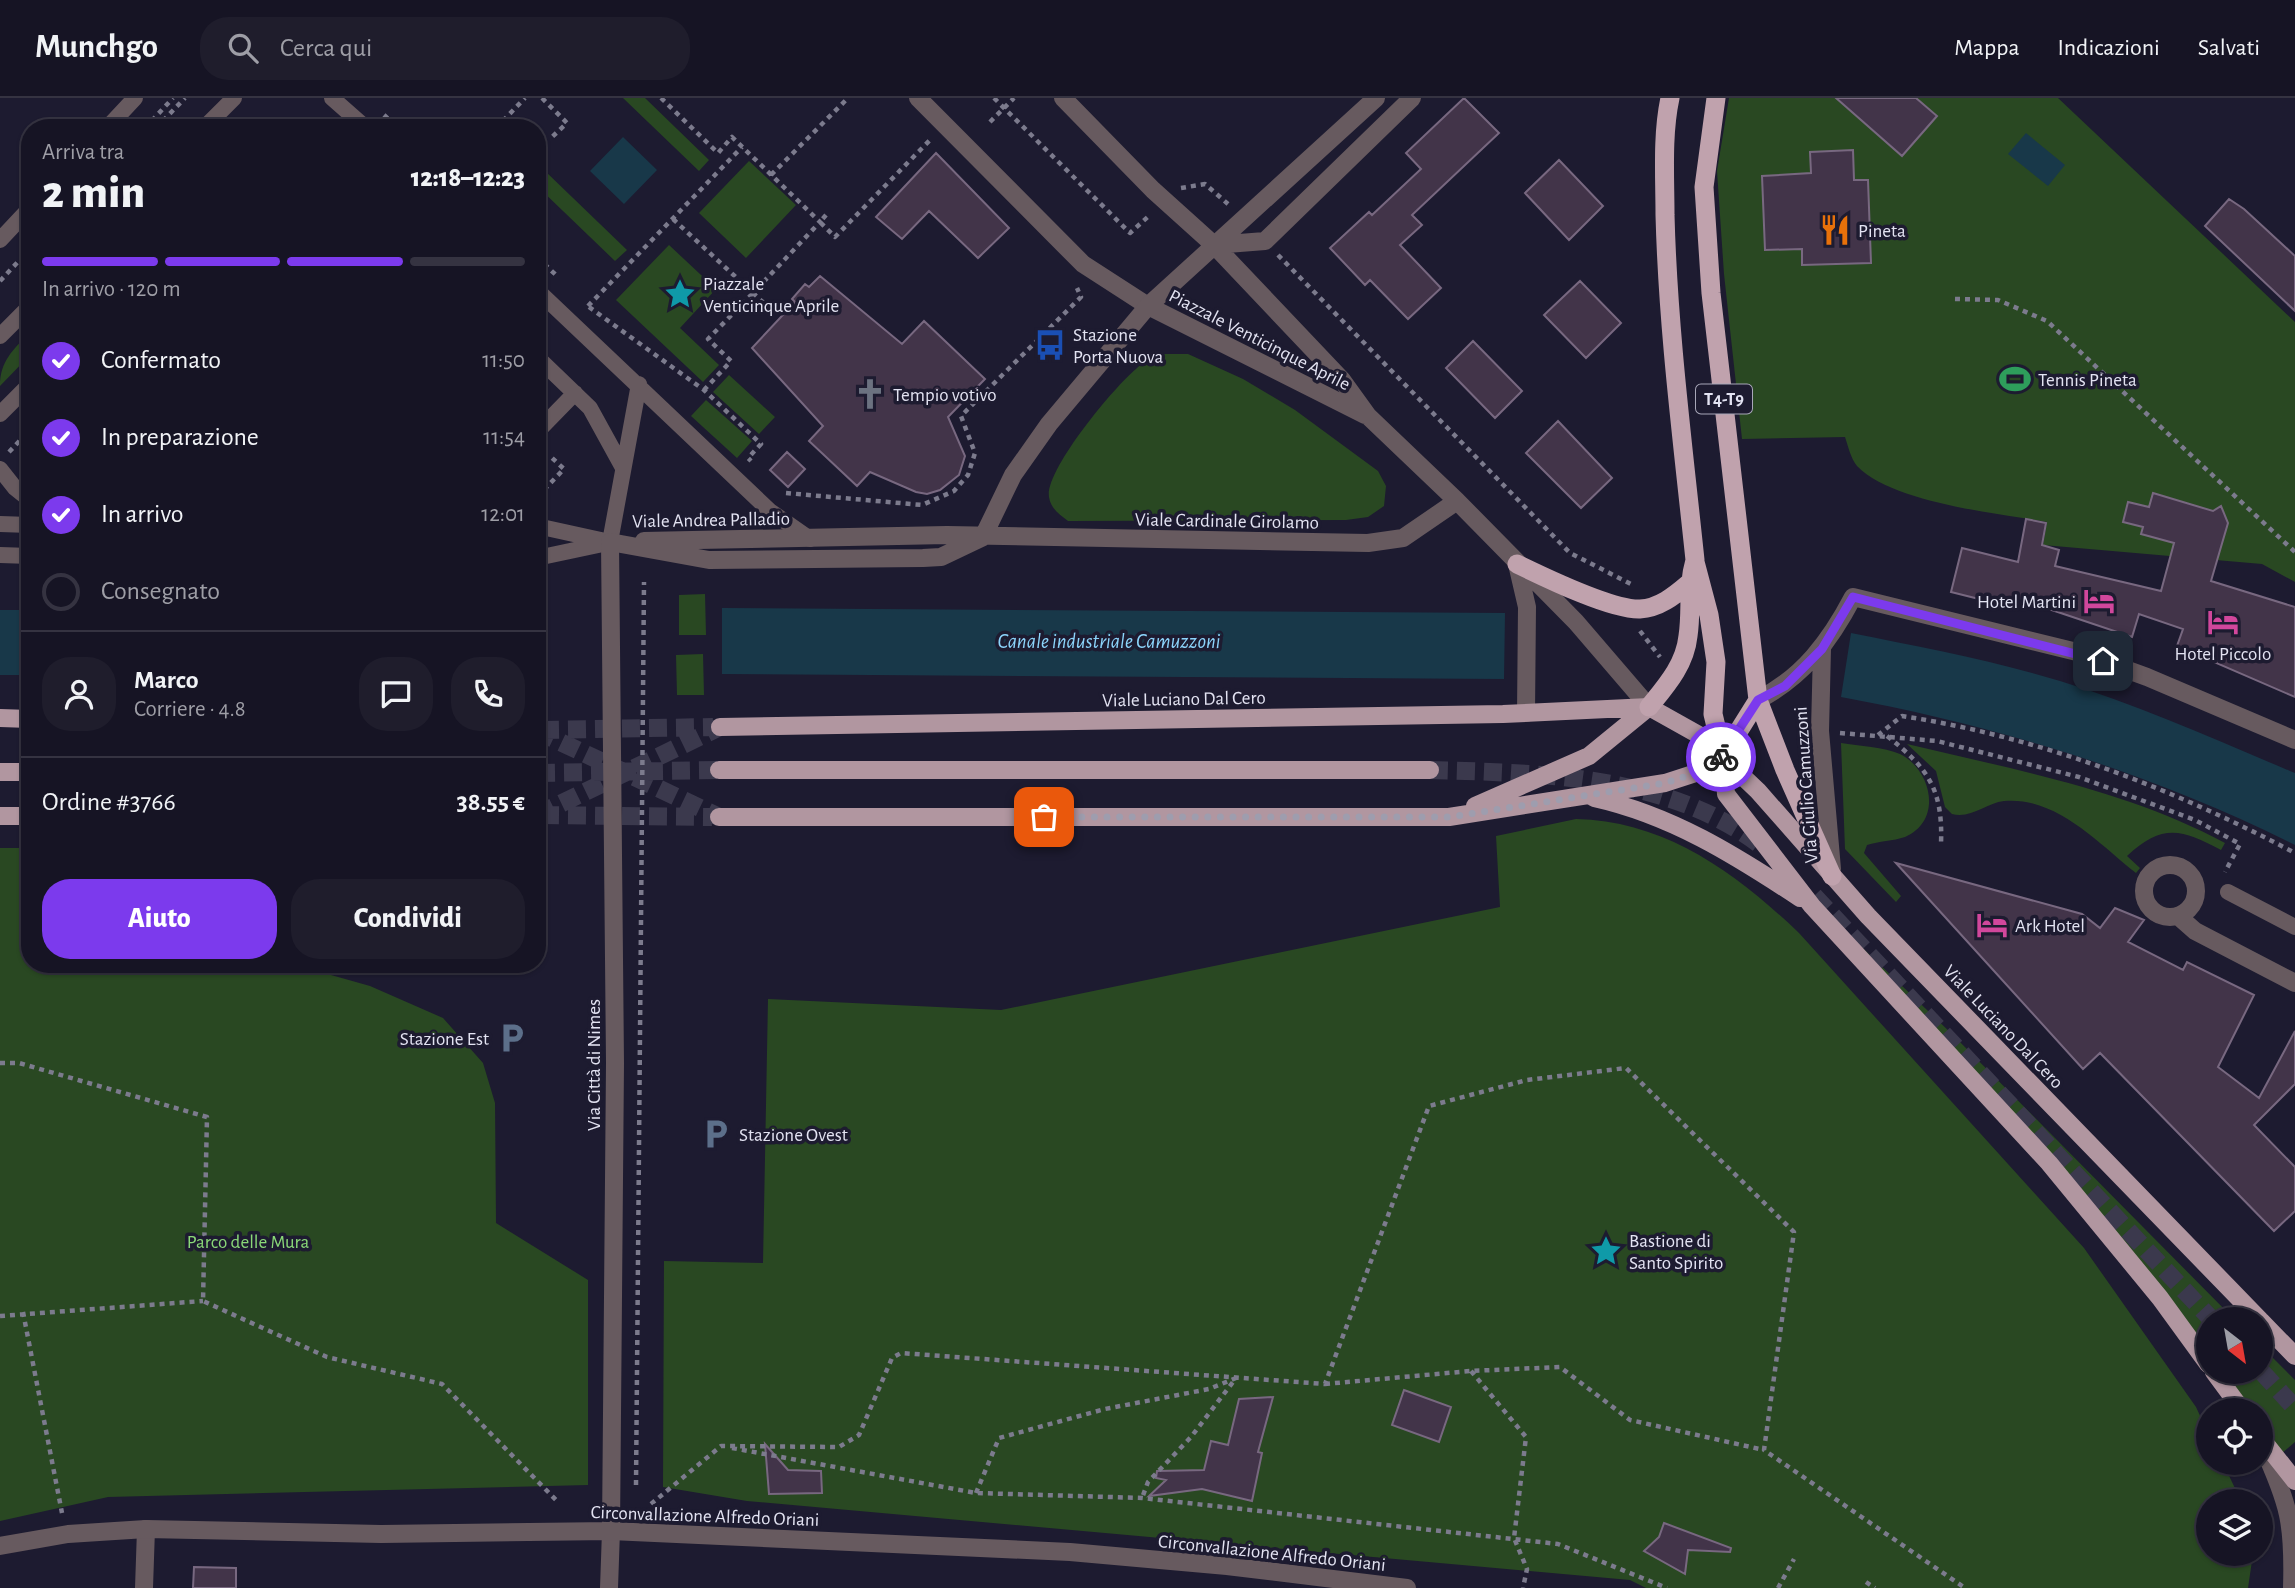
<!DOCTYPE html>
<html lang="it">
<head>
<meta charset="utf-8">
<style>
  :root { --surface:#161424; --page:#1f1d2c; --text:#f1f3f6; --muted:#9e9ea6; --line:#353341; --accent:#7c3aed }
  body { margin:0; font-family:"Alegreya Sans",sans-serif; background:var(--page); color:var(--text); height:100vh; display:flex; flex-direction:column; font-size:26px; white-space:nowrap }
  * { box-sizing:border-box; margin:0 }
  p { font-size:23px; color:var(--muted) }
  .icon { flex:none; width:38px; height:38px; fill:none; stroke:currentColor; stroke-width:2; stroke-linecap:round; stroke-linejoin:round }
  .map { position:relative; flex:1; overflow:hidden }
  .side { position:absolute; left:21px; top:21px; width:525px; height:854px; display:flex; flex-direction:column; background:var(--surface); border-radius:28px; box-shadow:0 2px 5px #0004,0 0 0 2px var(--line) }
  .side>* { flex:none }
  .needle { width:46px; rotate:149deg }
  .fabs { position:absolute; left:2196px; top:1209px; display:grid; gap:14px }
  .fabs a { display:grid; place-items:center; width:77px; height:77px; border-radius:50%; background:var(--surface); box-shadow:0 2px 5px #0004,0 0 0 2px var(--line); font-size:35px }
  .pin { position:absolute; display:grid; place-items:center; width:60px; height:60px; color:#fff; margin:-30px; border-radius:14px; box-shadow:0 4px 10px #0006 }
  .courier { position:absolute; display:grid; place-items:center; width:70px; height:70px; margin:-35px; border:5px solid #7c3aed; border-radius:50%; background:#fff; color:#222; box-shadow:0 2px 9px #0007 }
  .summary em { font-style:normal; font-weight:800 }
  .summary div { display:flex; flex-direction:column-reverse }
  .summary { display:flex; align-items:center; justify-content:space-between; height:119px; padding:0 21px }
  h1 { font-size:46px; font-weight:800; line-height:52px }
  .bar { display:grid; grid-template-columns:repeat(4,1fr); gap:10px 7px; align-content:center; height:84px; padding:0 21px }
  .bar i { height:9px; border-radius:5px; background:var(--line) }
  .bar .selected { background:var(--accent) }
  .bar p { grid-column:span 4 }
  .line { display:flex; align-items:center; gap:18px; padding:0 21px; border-top:2px solid var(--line) }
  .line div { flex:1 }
  .round { display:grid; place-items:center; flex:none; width:74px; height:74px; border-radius:28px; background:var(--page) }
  ol { padding:0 21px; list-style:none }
  li { display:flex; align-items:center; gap:21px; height:77px }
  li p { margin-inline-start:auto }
  li .icon { padding:7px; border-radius:50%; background:var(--accent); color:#fff; stroke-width:4 }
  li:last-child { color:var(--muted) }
  li i { width:38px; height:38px; border:4px solid var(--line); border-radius:50% }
  .action { display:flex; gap:14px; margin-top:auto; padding:14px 21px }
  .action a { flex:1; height:80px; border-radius:28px; background:var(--accent); color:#fff; font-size:28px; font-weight:800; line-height:80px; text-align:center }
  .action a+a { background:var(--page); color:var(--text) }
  header { display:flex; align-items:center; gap:42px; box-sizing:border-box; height:98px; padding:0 35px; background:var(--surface); border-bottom:2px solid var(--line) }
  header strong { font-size:33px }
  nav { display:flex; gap:38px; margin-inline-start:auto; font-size:24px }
  .search { width:490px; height:63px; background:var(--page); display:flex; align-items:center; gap:18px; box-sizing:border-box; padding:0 24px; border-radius:28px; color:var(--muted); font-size:26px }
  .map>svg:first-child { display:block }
  .green { fill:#294822 }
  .water { fill:#183849 }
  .building { fill:#423449; stroke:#786880; stroke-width:2 }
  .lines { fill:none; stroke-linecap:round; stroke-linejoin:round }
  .primary-tunnel { stroke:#3b394d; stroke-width:18; stroke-dasharray:18 9; stroke-linecap:butt }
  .path { stroke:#7c7b8d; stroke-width:4.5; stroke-dasharray:5 5; stroke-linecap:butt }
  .service { stroke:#675a5f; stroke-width:16 }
  .minor { stroke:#675a5f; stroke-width:18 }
  .tertiary { stroke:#675a5f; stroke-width:18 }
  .primary { stroke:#b196a0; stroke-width:18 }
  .trunk { stroke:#c0a2ad; stroke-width:19 }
  .done { stroke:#9e9dae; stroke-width:7; stroke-dasharray:0 12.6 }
  .route { stroke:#7c3aed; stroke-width:9 }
  .labels { text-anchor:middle; stroke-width:7; stroke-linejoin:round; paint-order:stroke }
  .shield { fill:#1d1b30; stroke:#a8a7b8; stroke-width:2 }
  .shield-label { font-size:18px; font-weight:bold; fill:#e3e3f2 }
  .poi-label { font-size:19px; fill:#e3e3f2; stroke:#1d1b30; text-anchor:start }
  .street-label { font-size:19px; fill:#e3e3f2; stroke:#1d1b30 }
  .park-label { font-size:19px; fill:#8ad878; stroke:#1d1b30 }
  .water-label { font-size:21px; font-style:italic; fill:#8cd4fb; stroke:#1d1b30 }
</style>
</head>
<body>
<header>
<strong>Munchgo</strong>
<div class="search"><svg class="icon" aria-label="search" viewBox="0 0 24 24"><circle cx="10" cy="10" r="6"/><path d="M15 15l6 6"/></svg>Cerca qui</div>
<nav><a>Mappa</a><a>Indicazioni</a><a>Salvati</a></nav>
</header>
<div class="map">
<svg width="2295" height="1490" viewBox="0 0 2295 1490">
  <rect width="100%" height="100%" fill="#1d1b30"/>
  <path class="green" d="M623,0H645L709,62L699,73Z
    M1729,0H2058L2295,224V484L2262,466L2043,447L2047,424C1996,415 1893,405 1857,368C1851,361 1848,348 1845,339L1742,341L1724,176L1717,73Z
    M749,63L796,107L746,160L699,115Z
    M545,73L627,152L615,163L537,88V81Z
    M669,147L716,191L680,230L719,267L703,284L616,202Z
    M30,234V257L0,288C0,263 13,252 30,234Z
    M1158,256H1188L1243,281L1295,312L1378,373L1386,388L1384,408L1368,419L1346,422L1068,423C1059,416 1051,411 1049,399C1045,372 1114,289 1136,271C1142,265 1151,261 1158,256Z
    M729,277L775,319L759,336L713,294Z
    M706,302L752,343L737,360L691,318Z
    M705,496L706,537H679V497Z
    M703,556L704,597H677L676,557Z
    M1841,645C1859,648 1884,649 1900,656C1932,672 1943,723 1905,739C1893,743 1879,743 1867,747L1864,755L1901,798L1896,804L1845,751Z
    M1907,646C2015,672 2127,692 2225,745L2221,752C2182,731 2162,725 2127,758L2140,770L2136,775C2099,746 2056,698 2004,703C1986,705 1971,721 1952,716L1945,709L1936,673Z
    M1576,721C1666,723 1736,775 1799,835L2084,1150L2196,1309L2208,1335V1365H2223L2241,1403L2208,1404V1456H2253L2248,1490H1646L1630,1482L747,1403L663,1389L664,1163L763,1165L768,901L1001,912L1500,809L1496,738Z
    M0,750H30V866H292L370,888L443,920L483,965L495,1005L496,1125L588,1182V1387L108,1399L0,1423Z
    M1844,832L1954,938L2234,1221L2208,1222V1253L2089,1100Z
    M2261,1248L2295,1282V1344L2281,1356L2261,1325V1312H2252L2224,1274H2261Z"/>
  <path class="water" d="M2026,35L2065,67L2048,88L2008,56Z
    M623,39L657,72L624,106L590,73Z
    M722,510L1505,515L1504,581L722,576Z
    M0,512H30V577H0Z
    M1851,535C1921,549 1991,562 2060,583C2139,607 2214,641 2290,673L2295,675V747C2151,675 1999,628 1841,599Z"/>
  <path class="building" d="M1464,0L1499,35L1412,117L1422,127L1400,147L1441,190L1408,221L1370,182L1365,187L1330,150L1369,114L1372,117L1421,71L1406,55Z
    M1836,0H1916L1937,18L1902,58Z
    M1853,52L1854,82H1868L1871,165L1802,167V151L1765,152L1762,78L1811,75L1810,54Z
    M936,55L1009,130L978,160L929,113L902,141L876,119Z
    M1559,62L1603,108L1569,142L1525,95Z
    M2229,101L2244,111L2295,158V213L2205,128Z
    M820,178L902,246L924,223L985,281L948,319L965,358L959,377L940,392L927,396L916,394L870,374L857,388L809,343L823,328L752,250L795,204L792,201L805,186L809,189Z
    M1580,183L1621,225L1586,260L1544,217Z
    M1473,243L1522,293L1495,320L1446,270Z
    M1558,323L1612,380L1581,410L1526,355Z
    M787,354L805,371L788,389L770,372Z
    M2153,395L2213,413L2221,408L2228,425L2211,483L2295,509V599L2177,548L2183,531L2139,516L2132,539L2013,499L2011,509L1951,494L1962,450L2018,464L2026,421L2046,425L2042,447L2059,452L2055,468L2161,493L2174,445L2141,436L2143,429L2123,424L2128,404L2149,409Z
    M1896,765L2082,816L2100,830L2115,810L2144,822L2128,844L2183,872L2187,864L2254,897L2218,969L2259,1000L2295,933V986L2254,1027L2295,1069V1113L2274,1133L2100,955L2083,971Z
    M1404,1292L1451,1309L1439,1344L1392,1327Z
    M1273,1299L1258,1354L1262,1355L1252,1403L1202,1391L1149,1398L1166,1382L1156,1380L1157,1373L1204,1372L1211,1343L1228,1347L1239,1301Z
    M765,1346L788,1372L821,1373L822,1395L769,1396Z
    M1664,1425L1731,1450L1730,1454L1688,1452L1685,1476L1644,1453L1659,1439Z
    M194,1469L236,1470V1490H193Z"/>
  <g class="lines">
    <path class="primary-tunnel" d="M541,632L713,629
      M537,633L719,719
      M1430,672C1542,675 1672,677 1764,750
      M537,675L719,672
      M537,717L720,629
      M541,717L712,719
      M1814,798L2212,1222
      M2261,1273L2295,1310"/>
    <path class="path" d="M542,0L567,25L551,40
      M661,0L718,55L732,39L820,124L753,195L769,210
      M994,0L1130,135L1151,116
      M384,17L398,30
      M990,24L1014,0
      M319,27L322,30
      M145,30L173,0
      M156,30L185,0
      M496,30L525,0
      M771,77L848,0
      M1181,90L1205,86L1228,106
      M826,117L820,124L835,139L930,42
      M673,121L753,195L708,241L731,263L704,292
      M1278,157L1570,455L1633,487
      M537,159L557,178
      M0,183L30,151
      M1955,201L1998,202L2047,223L2295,454
      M588,208L742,49
      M589,209L704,292L761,346L748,360L751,363
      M9,354L30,332
      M786,395L922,407L954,393L968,377L975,355L961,318L1081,199L1077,190
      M537,399L564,371L550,358
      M1640,533L1660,559
      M1840,635L1937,643L2079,679L2195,722L2240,746L2225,774
      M1878,637L1902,618C2039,639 2172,690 2295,755
      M1887,638C1929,671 1943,692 1941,746
      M0,965H19L207,1019L203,1203L327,1259L442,1286L557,1403
      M23,1214L62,1415
      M0,1218L203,1203
      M1471,1273L1526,1339L1514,1440L1527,1471L1523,1490
      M1325,1286L1470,1273L1560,1269L1630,1322L1764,1352
      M732,1350L976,1395L1142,1400L1558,1446L1667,1490
      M636,1387L644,484
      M976,1395L999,1340L1105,1311L1209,1291L1236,1280L1191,1339L1148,1384L1142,1400
      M651,1406L721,1348L839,1349L859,1337L892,1260L901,1255L1325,1286L1429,1008L1527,982L1626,970L1794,1134L1764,1352L1965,1490
      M1866,1484L1875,1490
      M1778,1490L1794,1461"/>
    <path class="service" d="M332,0L366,30
      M107,30L135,0
      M204,30L234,0
      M0,142L30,110
      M537,192L770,413L810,441
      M0,238L30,208
      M537,259L590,310L623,370
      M0,316L30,286
      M537,334L575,295
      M0,371L15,390L30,402
      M0,426L30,427
      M537,428L610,444
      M610,444L639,286
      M0,457L30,458
      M537,460L603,446
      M2228,794L2295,829"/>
    <path class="minor" d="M918,0L1083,166L1148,208
      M1822,551L1820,633L1832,771
      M1758,602C1803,579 1830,543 1853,499L2081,555L2147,579L2295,642
      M2144 793a26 26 0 1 1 52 0a26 26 0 1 1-52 0Z
      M2178,818L2195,833L2295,885
      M144,1490L146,1431
      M609,1490L611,1433"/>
    <path class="tertiary" d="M1063,0L1153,92L1214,147L1342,282L1368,318L1457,403L1576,524L1649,609
      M1214,147L1265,143L1412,0
      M1148,208L1365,317
      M644,443L947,437L1368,445L1403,440L1457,403
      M610,444L615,965L611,1433
      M610,444L709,462L923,460L941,459L983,439L1013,377L1049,326L1148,208L1376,0
      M1517,466L1527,509L1526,615
      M2262,1347C2289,1406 2294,1425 2292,1490
      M0,1448L68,1436L146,1431L381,1436L611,1433L1070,1454L1227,1468L1407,1490"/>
    <path class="primary" d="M0,620L30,621
      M720,629L1503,616L1649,609L1699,637L1758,693L1868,818L2260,1222
      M1723,658L1726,696L1812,808L2049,1065L2160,1200L2208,1266
      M719,672H1430
      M0,674H30
      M1594,700C1671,717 1735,757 1800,800
      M1475,708L1589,658L1649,609
      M0,718H30
      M719,719H1449L1665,685L1702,673L1723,658
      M2261,1223L2295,1258
      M2214,1274L2242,1312
      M2261,1340L2295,1383"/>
    <path class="trunk" d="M1716,0L1704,89L1711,195L1758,602L1785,672L1832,778
      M1695,464L1709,517L1716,564L1713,616L1723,658
      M1517,466C1544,479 1611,512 1640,511C1659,510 1674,498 1688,486
      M1649,609C1666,588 1685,567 1688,538C1692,511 1687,490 1695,462C1683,347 1668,232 1665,117C1665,79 1662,37 1670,0
      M1723,658L1758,602"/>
  </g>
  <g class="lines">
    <path class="done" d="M1044,719H1450L1665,685L1702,673L1721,659"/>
    <path class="route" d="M1721,659L1758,602L1785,588L1822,551L1853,499L2103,563"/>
  </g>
  <defs>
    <symbol id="restaurant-bare" viewBox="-9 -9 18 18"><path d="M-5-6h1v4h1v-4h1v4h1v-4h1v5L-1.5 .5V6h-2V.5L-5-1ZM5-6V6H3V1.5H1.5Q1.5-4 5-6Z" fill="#e8710a" stroke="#1d1b30" stroke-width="2.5" paint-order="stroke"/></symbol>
    <symbol id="sight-bare" viewBox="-9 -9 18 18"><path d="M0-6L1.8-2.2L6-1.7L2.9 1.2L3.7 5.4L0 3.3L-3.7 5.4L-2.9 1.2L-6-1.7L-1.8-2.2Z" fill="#0f9aa8" stroke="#1d1b30" stroke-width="2.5" paint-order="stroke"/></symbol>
    <symbol id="bus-bare" viewBox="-9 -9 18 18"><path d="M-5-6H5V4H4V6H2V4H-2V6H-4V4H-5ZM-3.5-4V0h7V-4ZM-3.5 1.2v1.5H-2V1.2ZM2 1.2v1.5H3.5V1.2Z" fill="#1a4fb4" stroke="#1d1b30" stroke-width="2.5" paint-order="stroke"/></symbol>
    <symbol id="stadium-bare" viewBox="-9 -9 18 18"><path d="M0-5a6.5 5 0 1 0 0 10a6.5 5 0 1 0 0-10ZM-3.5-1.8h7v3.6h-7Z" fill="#2e9e5b" stroke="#1d1b30" stroke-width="2.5" paint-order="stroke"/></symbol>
    <symbol id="church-bare" viewBox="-9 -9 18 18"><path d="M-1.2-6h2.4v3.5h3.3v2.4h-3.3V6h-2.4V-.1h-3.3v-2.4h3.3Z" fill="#6b7280" stroke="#1d1b30" stroke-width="2.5" paint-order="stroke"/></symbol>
    <symbol id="hotel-bare" viewBox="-9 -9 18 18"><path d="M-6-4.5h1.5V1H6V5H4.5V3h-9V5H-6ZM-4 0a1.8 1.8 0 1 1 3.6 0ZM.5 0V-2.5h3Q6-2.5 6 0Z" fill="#d1479c" stroke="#1d1b30" stroke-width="2.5" paint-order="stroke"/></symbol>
    <symbol id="parking-bare" viewBox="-9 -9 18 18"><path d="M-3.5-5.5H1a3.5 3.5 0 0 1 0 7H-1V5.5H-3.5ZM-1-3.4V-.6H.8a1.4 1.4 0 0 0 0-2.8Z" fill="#5c6f8a" stroke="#1d1b30" stroke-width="2.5" paint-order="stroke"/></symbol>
  </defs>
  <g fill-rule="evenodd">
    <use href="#restaurant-bare" x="1813" y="110" width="44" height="44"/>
    <use href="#sight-bare" x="658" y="174" width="44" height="44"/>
    <use href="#bus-bare" x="1028" y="225" width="44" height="44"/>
    <use href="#stadium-bare" x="1993" y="259" width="44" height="44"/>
    <use href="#church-bare" x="848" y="274" width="44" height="44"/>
    <use href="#hotel-bare" x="2077" y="481" width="44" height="44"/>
    <use href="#hotel-bare" x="2201" y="502" width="44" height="44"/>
    <use href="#hotel-bare" x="1970" y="805" width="44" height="44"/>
    <use href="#parking-bare" x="490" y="918" width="44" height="44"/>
    <use href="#parking-bare" x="694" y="1014" width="44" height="44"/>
    <use href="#sight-bare" x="1584" y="1131" width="44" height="44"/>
  </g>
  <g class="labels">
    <rect class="shield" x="1696" y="286.5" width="56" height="29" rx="5"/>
    <g class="shield-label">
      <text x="1724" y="307">T4-T9</text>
    </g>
    <g class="poi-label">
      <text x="1858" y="139">Pineta</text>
      <text x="703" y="192">Piazzale<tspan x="703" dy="22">Venticinque Aprile</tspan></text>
      <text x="1073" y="243">Stazione<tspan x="1073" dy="22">Porta Nuova</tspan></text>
      <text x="2038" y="288">Tennis Pineta</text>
      <text x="893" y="303">Tempio votivo</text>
      <text x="2076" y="510" text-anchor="end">Hotel Martini</text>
      <text x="2223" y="562" text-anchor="middle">Hotel Piccolo</text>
      <text x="2015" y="834">Ark Hotel</text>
      <text x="489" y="947" text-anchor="end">Stazione Est</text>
      <text x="739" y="1043">Stazione Ovest</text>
      <text x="1629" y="1149">Bastione di<tspan x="1629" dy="22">Santo Spirito</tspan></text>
    </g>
    <g class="street-label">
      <text transform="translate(1260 241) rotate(27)" y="7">Piazzale Venticinque Aprile</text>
      <text transform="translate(711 421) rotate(-1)" y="7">Viale Andrea Palladio</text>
      <text transform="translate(1227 422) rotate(1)" y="7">Viale Cardinale Girolamo</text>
      <text transform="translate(1184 600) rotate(-1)" y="7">Viale Luciano Dal Cero</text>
      <text transform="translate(1805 687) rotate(-94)" y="7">Via Giulio Camuzzoni</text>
      <text transform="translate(2004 928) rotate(46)" y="7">Viale Luciano Dal Cero</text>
      <text transform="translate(593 967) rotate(-90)" y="7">Via Città di Nimes</text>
      <text transform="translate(705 1417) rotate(2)" y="7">Circonvallazione Alfredo Oriani</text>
      <text transform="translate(1272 1454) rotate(6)" y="7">Circonvallazione Alfredo Oriani</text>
    </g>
    <g class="park-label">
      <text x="248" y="1150">Parco delle Mura</text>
    </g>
    <g class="water-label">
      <text x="1109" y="550">Canale industriale Camuzzoni</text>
    </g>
  </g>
</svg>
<div class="fabs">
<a><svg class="needle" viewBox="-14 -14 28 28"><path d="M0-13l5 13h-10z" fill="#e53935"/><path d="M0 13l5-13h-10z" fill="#9e9ea6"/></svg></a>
<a><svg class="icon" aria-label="locate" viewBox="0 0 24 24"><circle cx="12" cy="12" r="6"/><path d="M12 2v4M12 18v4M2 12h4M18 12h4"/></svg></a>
<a><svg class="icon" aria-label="layers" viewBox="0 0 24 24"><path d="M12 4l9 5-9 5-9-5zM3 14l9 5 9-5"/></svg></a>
</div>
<div class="pin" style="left:1044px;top:719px;background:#ea580c"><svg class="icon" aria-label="bag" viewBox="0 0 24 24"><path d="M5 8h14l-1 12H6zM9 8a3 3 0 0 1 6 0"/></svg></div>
<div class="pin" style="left:2103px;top:563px;background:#1f2937"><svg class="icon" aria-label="home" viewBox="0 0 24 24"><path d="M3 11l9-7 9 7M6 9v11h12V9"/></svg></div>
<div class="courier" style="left:1721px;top:659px"><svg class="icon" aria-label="bike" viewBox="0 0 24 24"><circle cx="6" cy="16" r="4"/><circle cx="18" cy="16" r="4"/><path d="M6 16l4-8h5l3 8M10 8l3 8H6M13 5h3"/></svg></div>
<section class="side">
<div class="summary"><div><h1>2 min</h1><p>Arriva tra</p></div><em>12:18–12:23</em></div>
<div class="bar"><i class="selected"></i><i class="selected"></i><i class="selected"></i><i></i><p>In arrivo · 120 m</p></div>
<ol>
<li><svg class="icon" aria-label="check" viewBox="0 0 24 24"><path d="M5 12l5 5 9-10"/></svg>Confermato<p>11:50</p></li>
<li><svg class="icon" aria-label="check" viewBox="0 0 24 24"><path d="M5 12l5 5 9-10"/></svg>In preparazione<p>11:54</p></li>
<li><svg class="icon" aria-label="check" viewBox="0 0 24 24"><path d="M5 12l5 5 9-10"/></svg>In arrivo<p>12:01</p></li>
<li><i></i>Consegnato</li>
</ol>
<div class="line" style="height:126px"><a class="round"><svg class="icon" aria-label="person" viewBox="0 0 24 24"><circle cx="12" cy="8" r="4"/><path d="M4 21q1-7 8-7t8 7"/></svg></a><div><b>Marco</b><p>Corriere · 4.8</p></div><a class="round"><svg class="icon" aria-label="chat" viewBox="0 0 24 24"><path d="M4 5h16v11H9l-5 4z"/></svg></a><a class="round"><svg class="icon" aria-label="phone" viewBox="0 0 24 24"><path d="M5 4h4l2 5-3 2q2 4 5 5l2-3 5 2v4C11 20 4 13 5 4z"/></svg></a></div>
<div class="line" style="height:91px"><div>Ordine #3766</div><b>38.55 €</b></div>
<div class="action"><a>Aiuto</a><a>Condividi</a></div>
</section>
</div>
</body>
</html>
